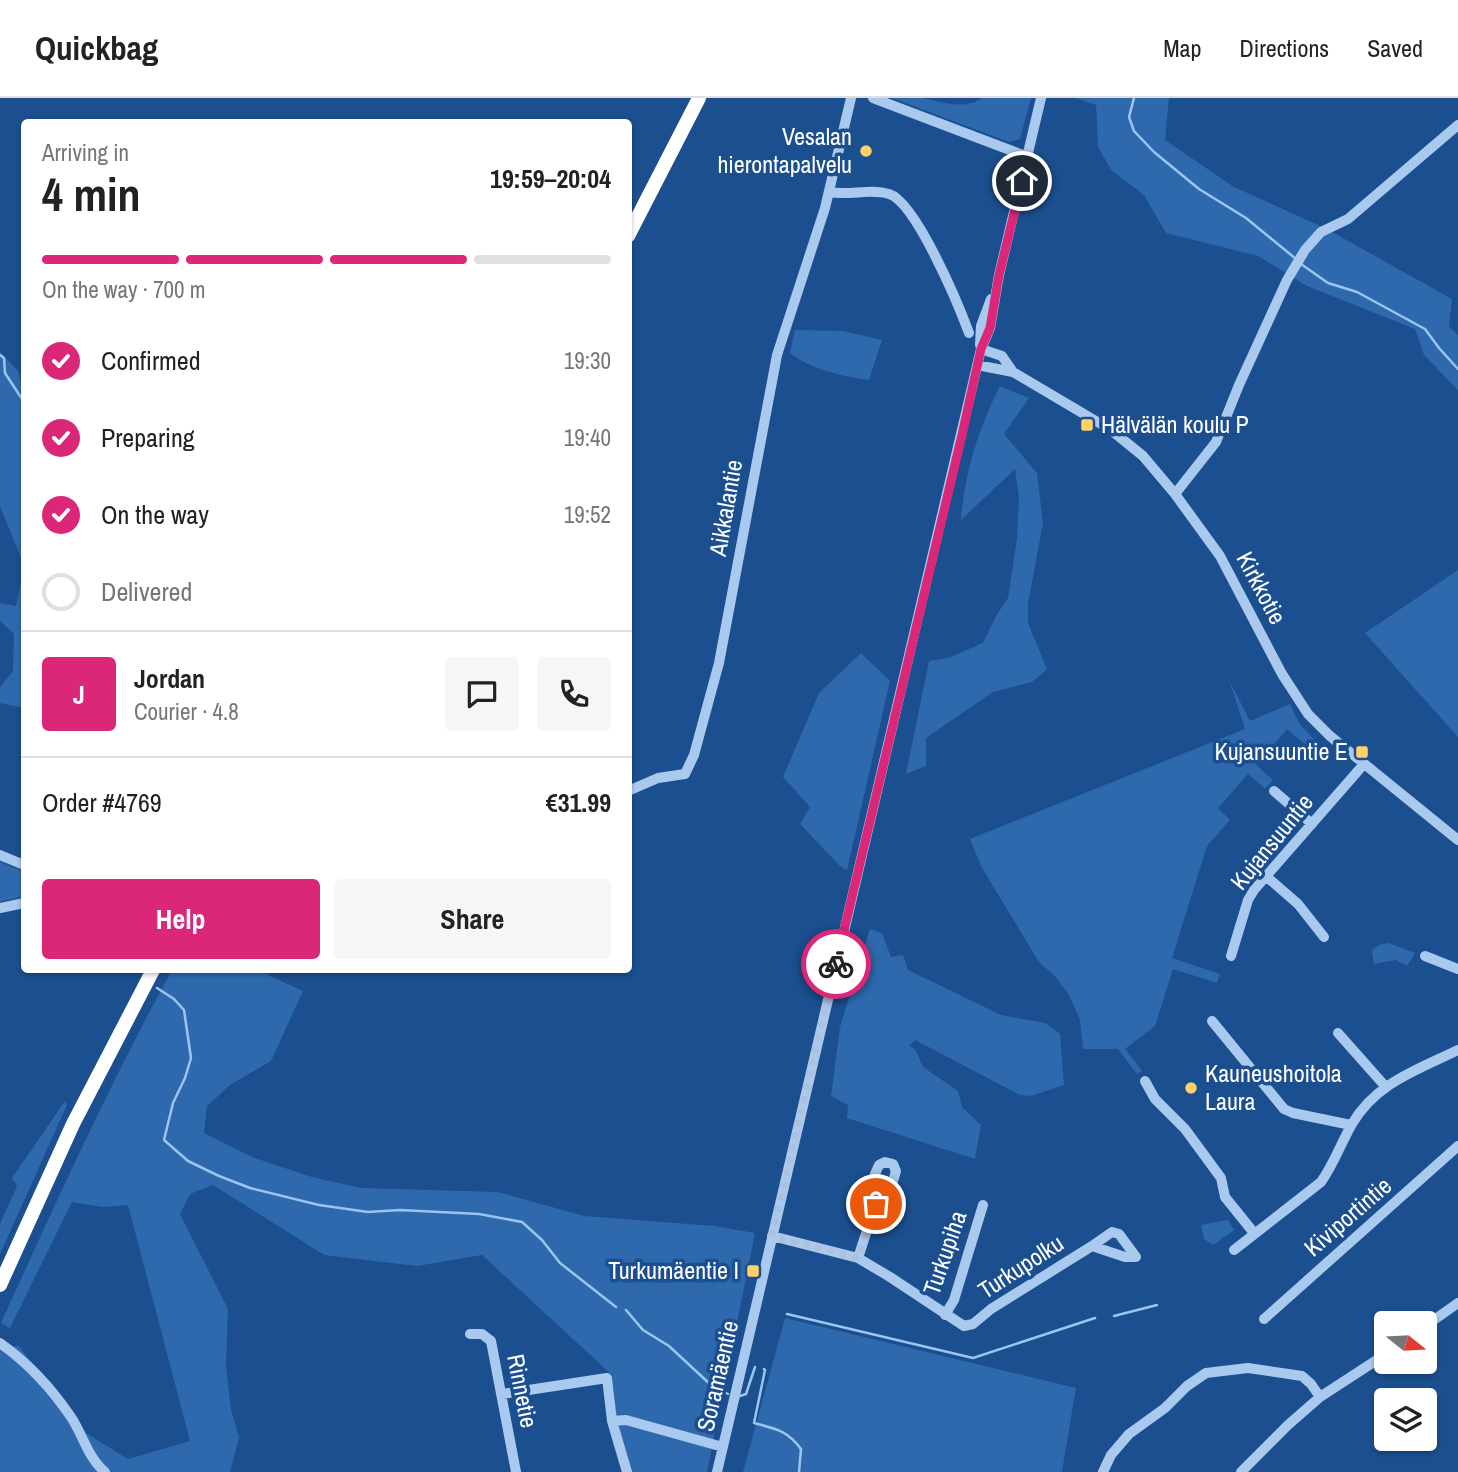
<!DOCTYPE html>
<html lang="en">
<head>
<meta charset="utf-8">
<style>
  :root { --surface:#fff; --page:#f6f6f6; --text:#222; --muted:#767676; --line:#e0e0e0; --accent:#db2777 }
  body { margin:0; font-family:"Archivo Narrow",sans-serif; background:var(--page); color:var(--text); height:100vh; display:flex; flex-direction:column; font-size:26px; white-space:nowrap }
  * { box-sizing:border-box; margin:0 }
  p { font-size:23px; color:var(--muted) }
  .icon { flex:none; width:38px; height:38px; fill:none; stroke:currentColor; stroke-width:2; stroke-linecap:round; stroke-linejoin:round }
  .map { position:relative; flex:1; overflow:hidden }
  .sheet { position:absolute; left:21px; top:21px; width:611px; height:854px; display:flex; flex-direction:column; background:var(--surface); border-radius:7px; box-shadow:0 2px 5px #0004 }
  .sheet>* { flex:none }
  .needle { width:46px; rotate:108deg }
  .tools { position:absolute; left:1374px; top:1213px; display:grid; gap:14px }
  .tools a { display:grid; place-items:center; width:63px; height:63px; border-radius:7px; background:var(--surface); box-shadow:0 2px 5px #0004; font-size:35px }
  .pin { position:absolute; display:grid; place-items:center; width:60px; height:60px; color:#fff; margin:-30px; border:4px solid #fff; border-radius:50%; box-shadow:0 2px 7px #0007 }
  .courier { position:absolute; display:grid; place-items:center; width:70px; height:70px; margin:-35px; border:5px solid #db2777; border-radius:50%; background:#fff; color:#222; box-shadow:0 2px 9px #0007 }
  .head em { font-style:normal; font-weight:700 }
  .head div { display:flex; flex-direction:column-reverse }
  .head { display:flex; align-items:center; justify-content:space-between; height:119px; padding:0 21px }
  h1 { font-size:46px; font-weight:700; line-height:52px }
  .bar { display:grid; grid-template-columns:repeat(4,1fr); gap:10px 7px; align-content:center; height:84px; padding:0 21px }
  .bar i { height:9px; border-radius:5px; background:var(--line) }
  .bar .on { background:var(--accent) }
  .bar p { grid-column:span 4 }
  .line { display:flex; align-items:center; gap:18px; padding:0 21px; border-top:2px solid var(--line) }
  .line div { flex:1 }
  .round { display:grid; place-items:center; flex:none; width:74px; height:74px; border-radius:7px; background:var(--page) }
  ol { padding:0 21px; list-style:none }
  li { display:flex; align-items:center; gap:21px; height:77px }
  li p { margin-inline-start:auto }
  li .icon { padding:7px; border-radius:50%; background:var(--accent); color:#fff; stroke-width:4 }
  li:last-child { color:var(--muted) }
  li i { width:38px; height:38px; border:4px solid var(--line); border-radius:50% }
  .action { display:flex; gap:14px; margin-top:auto; padding:14px 21px }
  .action a { flex:1; height:80px; border-radius:7px; background:var(--accent); color:#fff; font-size:28px; font-weight:700; line-height:80px; text-align:center }
  .action a+a { background:var(--page); color:var(--text) }
  header { display:flex; align-items:center; gap:42px; box-sizing:border-box; height:98px; padding:0 35px; background:var(--surface); border-bottom:2px solid var(--line) }
  header strong { font-size:33px }
  nav { display:flex; gap:38px; margin-inline-start:auto; font-size:24px }
  .map>svg:first-child { display:block }
  .green { fill:#2e69ad }
  .lines { fill:none; stroke-linecap:round; stroke-linejoin:round }
  .stream { stroke:#9cc4f0; stroke-width:2.5 }
  .minor { stroke:#a9c9ee; stroke-width:10 }
  .highway { stroke:#fff; stroke-width:14 }
  .done { stroke:#afc1d8; stroke-width:7; stroke-dasharray:0 12.6 }
  .route { stroke:#db2777; stroke-width:9 }
  .poi-dot { fill:#ffd166; stroke:#1b4f8f; stroke-width:2.5 }
  .labels { text-anchor:middle; stroke-width:7; stroke-linejoin:round; paint-order:stroke }
  .poi-label { font-size:24px; fill:#fff; stroke:#1b4f8f; text-anchor:end }
  .street-label { font-size:24px; fill:#fff; stroke:#1b4f8f }
</style>
</head>
<body>
<header>
<strong>Quickbag</strong>
<nav><a>Map</a><a>Directions</a><a>Saved</a></nav>
</header>
<div class="map">
<svg width="1458" height="1374" viewBox="0 0 1458 1374">
  <rect width="100%" height="100%" fill="#1b4f8f"/>
  <path class="green" d="M892,0C901,0 911,0 921,0C940,3 964,13 982,0H1031L1020,41L1009,44Z
    M1076,0H1169L1165,42L1234,89L1325,130L1452,201L1449,229L1458,237V292L1424,257L1415,231L1307,188L1258,158L1166,135L1144,97L1111,72L1098,49L1096,7Z
    M795,232L843,233L882,242L869,282C842,278 812,272 790,255Z
    M0,254L18,273L24,293V468L0,408Z
    M1000,288L1029,300L1004,336L1037,375L1043,425L1028,506V525L1047,571L1032,584L993,594L926,640V668L906,676L929,563L948,560L983,545L996,518L1008,500L1017,440L1019,399L1015,371L961,422C964,376 979,329 1000,288Z
    M24,469V610L0,605V589L13,573L14,536L0,523V505L16,508Z
    M1458,472V639L1365,535Z
    M861,555L890,583L847,772L840,768L800,726L810,709L783,679L819,595Z
    M1229,582L1250,623L1290,606L1299,625L1319,647L1314,654L1287,631L1256,667L1273,682L1265,691L1248,676L1218,710L1230,722L1207,748L1172,860L1220,876L1217,885L1173,871L1155,928L1125,951L1142,973L1137,976L1118,951H1083L1080,922L1069,897L1055,878L1039,864L982,770L970,741L1245,631Z
    M0,764L24,774V798L0,804Z
    M870,831L882,835L891,859L903,857L908,872L1001,917L1045,925L1060,936L1064,987L1031,998L1020,997L915,942L909,948L915,951L923,969L958,993L962,1009L981,1027L975,1061L847,1020L848,1007L831,998L840,929Z
    M1388,845L1415,855L1407,868L1396,862L1374,866L1372,852L1379,847Z
    M172,872H270L268,877L303,893L271,963L230,987L207,1008L204,1035L252,1059L312,1079L361,1090L498,1094L584,1118L714,1128L755,1135L707,1374H630L617,1329L612,1277L482,1157L417,1168L324,1157L213,1087L190,1096L180,1116L228,1211L226,1268L231,1312L239,1339L230,1374H0V1249L19,1248L86,1335L128,1361L190,1343L128,1107L103,1109L72,1104L10,1230L1,1225C55,1106 109,987 172,872Z
    M65,1003L67,1007L0,1156V1126L17,1088L12,1080Z
    M1228,1122L1234,1132L1213,1147L1204,1141L1201,1127Z
    M785,1220L1076,1290L1062,1374H743Z"/>
  <g class="lines">
    <path class="stream" d="M1134,0L1129,19L1134,33L1154,54L1199,91L1246,120L1296,161
      M1301,166L1328,185L1357,194L1425,231L1439,250L1458,271
      M0,257L4,260L5,275L24,304
      M132,872V873
      M157,890L174,901L184,912L191,960L185,980L173,1005L164,1042L188,1063L219,1078L250,1090L319,1107L368,1114L400,1112L479,1116L522,1124L542,1142L560,1165L616,1209
      M626,1212L643,1232L669,1248L712,1288L728,1296
      M787,1216L973,1260L1095,1220
      M1114,1218L1157,1207
      M764,1271L765,1272L754,1325C776,1331 787,1332 801,1351L799,1374
      M740,1298L746,1296L755,1269"/>
    <path class="minor" d="M873,0L1028,59
      M830,94C849,98 870,90 889,96C916,104 959,208 969,235
      M980,247L981,228L991,201
      M981,251L1002,258L1013,274
      M977,267L1013,274L1111,332L1143,358L1175,396L1220,458L1282,576L1308,616L1330,638L1458,742
      M1175,396L1216,344L1239,287L1287,182L1305,152L1321,134L1348,121L1458,27
      M628,693L658,680L685,676L694,657L719,565L777,257L825,110L851,0
      M1274,693L1312,726
      M0,757L24,767
      M1267,779L1298,806L1324,839
      M0,810L24,805
      M1231,858L1248,802L1254,792L1364,666
      M1425,858L1458,871
      M1212,923L1284,1011L1293,1015L1351,1027
      M1338,935L1385,988
      M1145,983L1155,1001L1185,1031L1221,1080L1225,1099L1254,1135
      M772,1138L858,1160L890,1179L964,1228L973,1226L991,1211L1092,1148L1125,1159H1136L1119,1136L1112,1134L1092,1148
      M1234,1152L1321,1084C1334,1066 1341,1045 1352,1026C1376,985 1417,972 1458,952
      M858,1160L880,1092L893,1083L896,1073L893,1066L885,1064L879,1067L875,1076L880,1092
      M945,1217L954,1202L983,1107
      M1264,1221L1458,1048
      M1424,1229L1458,1205
      M470,1236H482L491,1243L516,1374
      M0,1245C27,1264 52,1291 71,1319C83,1337 88,1360 105,1374
      M502,1296L607,1280L612,1323L627,1374
      M612,1323L626,1322L723,1349
      M717,1374L981,251L990,230L999,177L1041,0
      M1103,1374L1111,1357L1129,1336L1165,1310L1187,1288L1206,1275L1248,1270L1302,1278L1311,1286L1320,1299
      M1241,1374L1288,1327L1320,1299L1386,1256"/>
    <path class="highway" d="M628,138L699,0
      M0,1187L73,1026L153,872"/>
  </g>
  <g class="lines">
    <path class="done" d="M836,866L772,1138L858,1160L876,1106"/>
    <path class="route" d="M836,866L962,337L981,251L990,230L999,177L1022,83"/>
  </g>
  <g class="poi-dot">
    <circle cx="866" cy="53" r="7"/>
    <rect x="1080" y="320" width="14" height="14" rx="3.5"/>
    <rect x="1355" y="647" width="14" height="14" rx="3.5"/>
    <circle cx="1191" cy="990" r="7"/>
    <rect x="746" y="1166" width="14" height="14" rx="3.5"/>
  </g>
  <g class="labels">
    <g class="poi-label">
      <text x="852" y="47">Vesalan<tspan x="852" dy="28">hierontapalvelu</tspan></text>
      <text x="1101" y="335" text-anchor="start">Hälvälän koulu P</text>
      <text x="1348" y="662">Kujansuuntie E</text>
      <text x="1205" y="984" text-anchor="start">Kauneushoitola<tspan x="1205" dy="28">Laura</tspan></text>
      <text x="739" y="1181">Turkumäentie I</text>
    </g>
    <g class="street-label">
      <text transform="translate(726 410) rotate(-80)" y="8">Aikkalantie</text>
      <text transform="translate(1261 490) rotate(62)" y="8">Kirkkotie</text>
      <text transform="translate(1272 744) rotate(-51)" y="8">Kujansuuntie</text>
      <text transform="translate(1348 1119) rotate(-41)" y="8">Kiviportintie</text>
      <text transform="translate(945 1155) rotate(-71)" y="8">Turkupiha</text>
      <text transform="translate(1021 1169) rotate(-33)" y="8">Turkupolku</text>
      <text transform="translate(718 1278) rotate(-77)" y="8">Soramäentie</text>
      <text transform="translate(522 1293) rotate(79)" y="8">Rinnetie</text>
    </g>
  </g>
</svg>
<div class="tools">
<a><svg class="needle" viewBox="-14 -14 28 28"><path d="M0-13l5 13h-10z" fill="#e53935"/><path d="M0 13l5-13h-10z" fill="#767676"/></svg></a>
<a><svg class="icon" aria-label="layers" viewBox="0 0 24 24"><path d="M12 4l9 5-9 5-9-5zM3 14l9 5 9-5"/></svg></a>
</div>
<div class="pin" style="left:876px;top:1106px;background:#ea580c"><svg class="icon" aria-label="bag" viewBox="0 0 24 24"><path d="M5 8h14l-1 12H6zM9 8a3 3 0 0 1 6 0"/></svg></div>
<div class="pin" style="left:1022px;top:83px;background:#1f2937"><svg class="icon" aria-label="home" viewBox="0 0 24 24"><path d="M3 11l9-7 9 7M6 9v11h12V9"/></svg></div>
<div class="courier" style="left:836px;top:866px"><svg class="icon" aria-label="bike" viewBox="0 0 24 24"><circle cx="6" cy="16" r="4"/><circle cx="18" cy="16" r="4"/><path d="M6 16l4-8h5l3 8M10 8l3 8H6M13 5h3"/></svg></div>
<section class="sheet">
<div class="head"><div><h1>4 min</h1><p>Arriving in</p></div><em>19:59–20:04</em></div>
<div class="bar"><i class="on"></i><i class="on"></i><i class="on"></i><i></i><p>On the way · 700 m</p></div>
<ol>
<li><svg class="icon" aria-label="check" viewBox="0 0 24 24"><path d="M5 12l5 5 9-10"/></svg>Confirmed<p>19:30</p></li>
<li><svg class="icon" aria-label="check" viewBox="0 0 24 24"><path d="M5 12l5 5 9-10"/></svg>Preparing<p>19:40</p></li>
<li><svg class="icon" aria-label="check" viewBox="0 0 24 24"><path d="M5 12l5 5 9-10"/></svg>On the way<p>19:52</p></li>
<li><i></i>Delivered</li>
</ol>
<div class="line" style="height:126px"><b class="round" style="background:var(--accent);color:#fff">J</b><div><b>Jordan</b><p>Courier · 4.8</p></div><a class="round"><svg class="icon" aria-label="chat" viewBox="0 0 24 24"><path d="M4 5h16v11H9l-5 4z"/></svg></a><a class="round"><svg class="icon" aria-label="phone" viewBox="0 0 24 24"><path d="M5 4h4l2 5-3 2q2 4 5 5l2-3 5 2v4C11 20 4 13 5 4z"/></svg></a></div>
<div class="line" style="height:91px"><div>Order #4769</div><b>€31.99</b></div>
<div class="action"><a>Help</a><a>Share</a></div>
</section>
</div>
</body>
</html>
